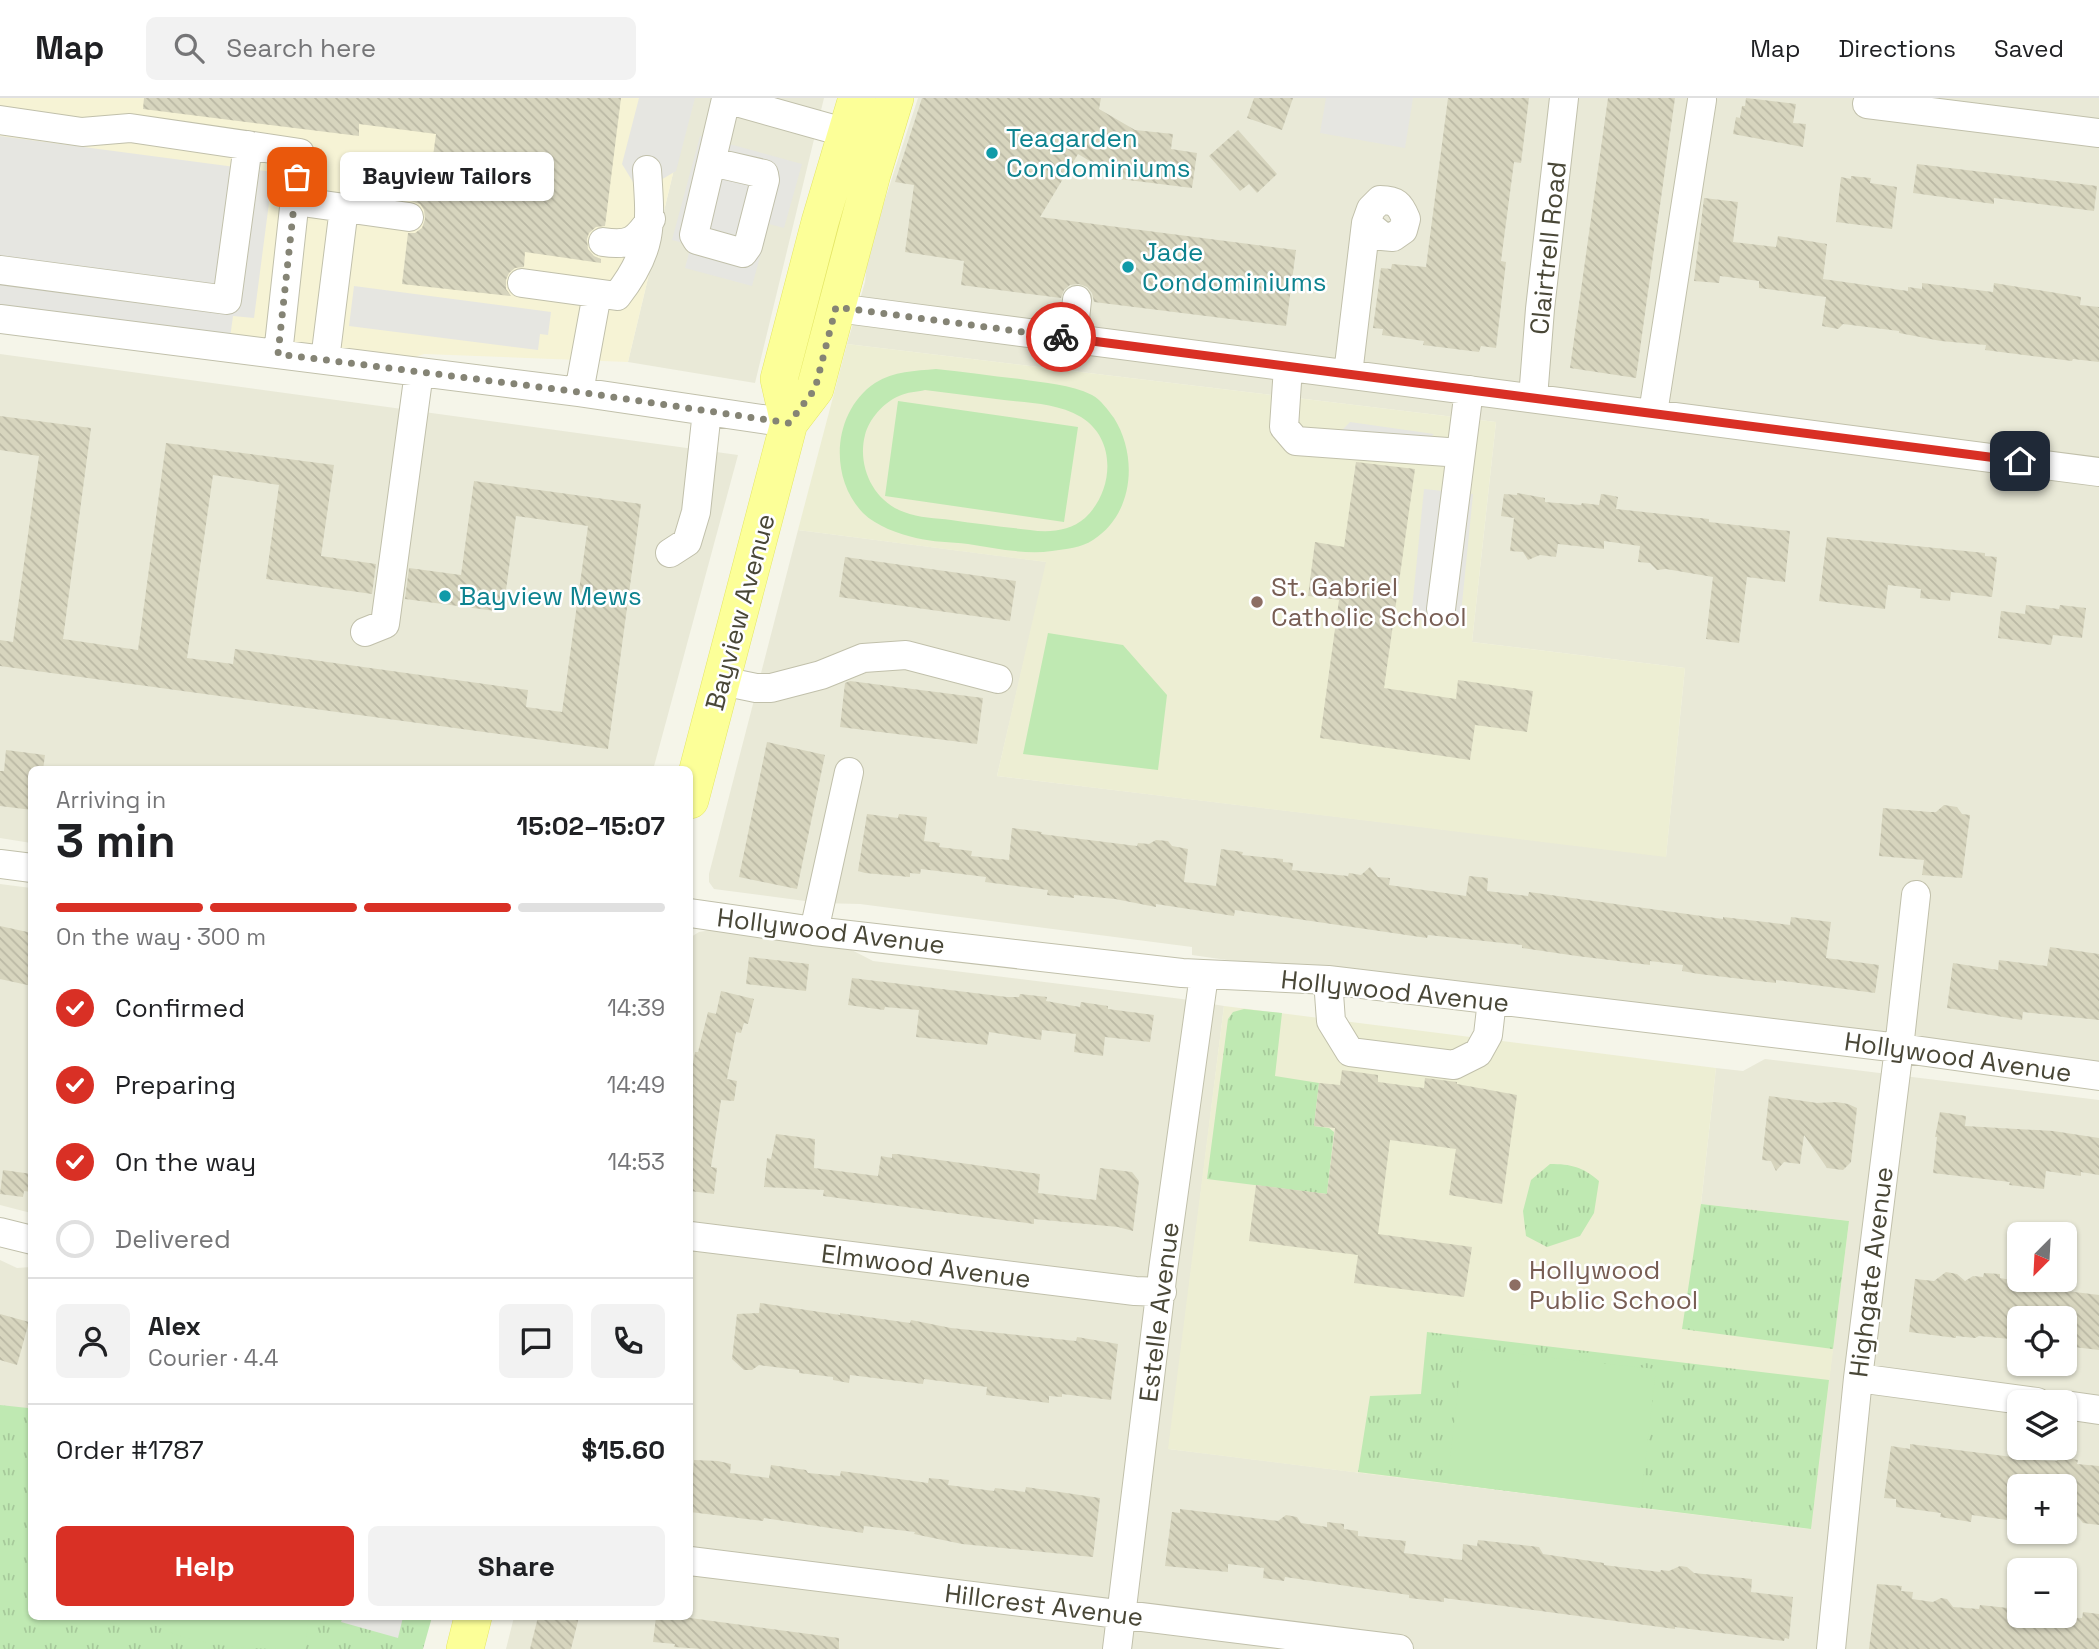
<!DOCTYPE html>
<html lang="en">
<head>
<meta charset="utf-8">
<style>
  :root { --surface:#fff; --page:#f2f2f2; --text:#202124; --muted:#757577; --line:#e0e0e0; --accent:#d93025 }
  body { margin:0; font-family:"Space Grotesk",sans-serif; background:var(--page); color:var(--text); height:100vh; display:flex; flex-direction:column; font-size:26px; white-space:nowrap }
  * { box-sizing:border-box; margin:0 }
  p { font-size:23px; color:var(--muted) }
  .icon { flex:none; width:38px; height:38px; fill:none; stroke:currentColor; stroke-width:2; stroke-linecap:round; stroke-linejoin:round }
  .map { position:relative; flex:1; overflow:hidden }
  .details { position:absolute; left:28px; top:668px; width:665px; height:854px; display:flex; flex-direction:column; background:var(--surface); border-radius:10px; box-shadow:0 2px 5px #0004 }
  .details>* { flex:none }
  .needle { width:46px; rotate:204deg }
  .tools { position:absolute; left:2007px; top:1124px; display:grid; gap:14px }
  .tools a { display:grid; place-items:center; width:70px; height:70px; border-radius:10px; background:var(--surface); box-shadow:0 2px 5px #0004; font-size:35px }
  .pin { position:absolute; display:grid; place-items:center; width:60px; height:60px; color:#fff; margin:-30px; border-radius:14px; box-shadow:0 4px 10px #0006 }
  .courier { position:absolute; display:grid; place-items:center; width:70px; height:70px; margin:-35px; border:5px solid #d93025; border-radius:50%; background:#fff; color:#222; box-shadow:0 2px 9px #0007 }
  .bubble { position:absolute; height:49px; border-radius:10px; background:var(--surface); box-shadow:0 2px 5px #0004; font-size:23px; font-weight:800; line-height:49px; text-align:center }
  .overview em { font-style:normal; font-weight:800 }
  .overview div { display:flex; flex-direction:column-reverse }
  .overview { display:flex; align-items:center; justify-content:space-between; height:119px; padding:0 28px }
  h1 { font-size:46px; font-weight:800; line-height:52px }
  .bar { display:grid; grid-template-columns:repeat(4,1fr); gap:10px 7px; align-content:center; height:84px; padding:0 28px }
  .bar i { height:9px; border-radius:5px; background:var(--line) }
  .bar .current { background:var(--accent) }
  .bar p { grid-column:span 4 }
  .line { display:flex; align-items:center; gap:18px; padding:0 28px; border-top:2px solid var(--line) }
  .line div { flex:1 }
  .round { display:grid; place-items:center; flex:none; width:74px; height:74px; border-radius:10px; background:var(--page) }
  ol { padding:0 28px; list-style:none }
  li { display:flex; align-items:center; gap:21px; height:77px }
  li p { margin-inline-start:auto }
  li .icon { padding:7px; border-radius:50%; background:var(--accent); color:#fff; stroke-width:4 }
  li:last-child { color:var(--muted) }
  li i { width:38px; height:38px; border:4px solid var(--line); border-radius:50% }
  .button { display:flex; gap:14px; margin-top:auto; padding:14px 28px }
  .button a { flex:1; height:80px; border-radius:10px; background:var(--accent); color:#fff; font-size:28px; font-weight:800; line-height:80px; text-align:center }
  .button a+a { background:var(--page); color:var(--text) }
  header { display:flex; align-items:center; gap:42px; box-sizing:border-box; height:98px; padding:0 35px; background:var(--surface); border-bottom:2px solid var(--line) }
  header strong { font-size:33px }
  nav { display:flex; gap:38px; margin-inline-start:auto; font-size:24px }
  .search { width:490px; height:63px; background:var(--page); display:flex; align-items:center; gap:18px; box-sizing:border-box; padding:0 24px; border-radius:10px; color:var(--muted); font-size:26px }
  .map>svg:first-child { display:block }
  .residential { fill:#e9e9d7; fill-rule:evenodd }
  .commercial { fill:#f6f3d5 }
  .education { fill:#edeed3 }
  .park { fill:url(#park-tufts) }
  .garden { fill:#bfe9b2; fill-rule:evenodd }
  .parking { fill:#e6e6e1 }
  .building { fill:url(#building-back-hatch) }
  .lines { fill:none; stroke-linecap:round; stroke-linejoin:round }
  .minor-casing { stroke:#c1c0ab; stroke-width:30 }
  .major-casing { stroke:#e4e666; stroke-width:38 }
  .minor { stroke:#fff; stroke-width:28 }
  .major { stroke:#fcff98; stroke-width:37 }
  .done { stroke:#858475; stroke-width:7; stroke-dasharray:0 12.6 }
  .route { stroke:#d93025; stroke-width:9 }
  .culture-dot { fill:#0f9aa8; stroke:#fff; stroke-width:2.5 }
  .education-dot { fill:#8d6e63; stroke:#fff; stroke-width:2.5 }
  .labels { text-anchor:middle; stroke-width:5; stroke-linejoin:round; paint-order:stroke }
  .culture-label { font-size:26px; fill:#0d838f; stroke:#fff; text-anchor:start }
  .street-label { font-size:26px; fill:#494737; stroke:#fff }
  .education-label { font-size:26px; fill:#785e54; stroke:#fff; text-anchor:start }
</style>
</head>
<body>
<header>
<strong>Map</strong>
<div class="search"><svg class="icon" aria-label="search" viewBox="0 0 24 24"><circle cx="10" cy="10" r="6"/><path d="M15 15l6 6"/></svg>Search here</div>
<nav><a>Map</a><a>Directions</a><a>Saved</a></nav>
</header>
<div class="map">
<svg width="2099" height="1551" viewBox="0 0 2099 1551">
  <defs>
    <pattern id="park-tufts" width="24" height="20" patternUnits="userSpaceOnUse" patternTransform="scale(1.75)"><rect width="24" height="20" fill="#bfe9b2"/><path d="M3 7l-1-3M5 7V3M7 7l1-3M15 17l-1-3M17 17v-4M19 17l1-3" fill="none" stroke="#a6c99a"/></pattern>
    <pattern id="building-back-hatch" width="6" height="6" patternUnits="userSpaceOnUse" patternTransform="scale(1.75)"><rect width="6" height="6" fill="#d7d5be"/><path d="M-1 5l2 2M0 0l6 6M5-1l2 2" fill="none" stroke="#bab8a4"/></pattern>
  </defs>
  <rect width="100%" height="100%" fill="#f5f5e9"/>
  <path class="residential" d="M691,0H824L755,285L628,264Z
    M918,0H2099V968L1227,862L1192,857V849L860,806L820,805L714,791L709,784V776L798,432L1047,464L997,678L1666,758L1685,570L1472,544L1496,324L847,246L865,184L867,165L879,120Z
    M0,256L738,357L653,672H32L31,745L0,740Z
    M0,786L31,790V1115L0,1107Z
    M711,832L844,848L873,863L1182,901L1224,908L1169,1351L1810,1431L1849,1123L1701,1106L1716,970L1743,973L1765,961L2099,1002V1551H506L514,1519H690V846L691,839L699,834ZM2020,1136H2065V1181H2020ZM2020,1220H2065V1265H2020ZM2020,1304H2065V1349H2020ZM2020,1388H2065V1433H2020ZM2020,1472H2065V1517H2020Z
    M0,1162L17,1170L31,1169V1313L0,1309Z"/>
  <path class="commercial" d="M0,0H691L628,264L424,256L393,267L0,217Z"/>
  <path class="education" d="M847,246L1496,324L1472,544L1685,570L1666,759L997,678L1046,464L798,432Z
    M1224,908L1716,970L1701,1106L1849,1123L1811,1431L1168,1351Z"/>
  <path class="park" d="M1244,911L1282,915L1275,978L1319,985L1314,1028L1329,1030L1334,1034L1327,1096L1207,1081L1228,921L1233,914Z
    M1550,1066C1571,1066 1583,1069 1599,1083L1594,1115L1580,1138L1547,1149L1526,1138L1523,1113L1531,1082Z
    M1701,1106L1849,1123L1833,1251L1682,1231Z
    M31,1187L32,1519H432L423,1551H0V1307L28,1310Z
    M1427,1234L1829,1282L1811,1431L1358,1374L1370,1298L1421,1296Z"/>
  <path class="garden" d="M936,271C964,274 992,278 1020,281C1045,285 1070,286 1092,297C1101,302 1108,312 1114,320C1138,358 1134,416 1093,442C1081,450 1066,451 1052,453C1025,457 995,450 968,446C951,444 932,444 916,440C899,436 876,428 863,415C828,379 833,313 875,285C894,273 915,273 936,271ZM925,292C951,295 978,299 1004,302C1030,305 1057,305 1081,319C1117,341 1114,393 1085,420C1070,433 1049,435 1030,432C1004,429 978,426 951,422C936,420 919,420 904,414C873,403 857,368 865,337C869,321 884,304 899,298C907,294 917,294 925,292Z
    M898,303L1078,329L1064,424L885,398Z
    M1048,535L1123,547L1167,597L1158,672L1023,656Z
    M1463,1250L1656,1271L1640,1410L1447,1385Z
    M141,1519H309L305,1551C249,1551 189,1551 141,1519Z"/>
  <path class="parking" d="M639,0H695L676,73L654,86L636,89L622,66Z
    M1326,0H1413L1405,50L1320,35Z
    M0,38L273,74L254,220L233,218L230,240L0,210Z
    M700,38L802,66L784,130L769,126L752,188L685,170L691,147L672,142Z
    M354,188L551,214L548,237L540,236L538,252L349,228Z
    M1350,324L1434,336L1423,346L1339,335Z
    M1424,391L1473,396L1460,526L1411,521Z
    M343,1519H403L398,1540L341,1524Z"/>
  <path class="building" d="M144,0H621L605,128L596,129L589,135L587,141L588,151L594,158L601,161V165L525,154L524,169L515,170L509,175L506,182V191L511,198L402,186L408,135H415L422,130L425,121L424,112L420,106L411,103L412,93L428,95L436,36L359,26V38L143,11Z
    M922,0H1101L1099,11L1135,32L1173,36L1171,51L1197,55L1192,90L1120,81L1078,56L1040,119L1296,152L1286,228L1094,204L1092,195L1087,189L1079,186L1070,187L1064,192L1061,200L961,187L964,163L905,154L914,87L895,84Z
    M1254,0H1293L1282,32L1247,20Z
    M1448,0H1529L1521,65L1514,64L1501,163L1506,164L1496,250L1481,248L1479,254L1423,247L1424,243L1382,237L1383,231L1373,230L1381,170L1391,171L1392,166L1426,169Z
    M1608,0H1675L1636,280L1570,270Z
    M1746,0L1796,6L1793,25L1806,26L1803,49L1733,36L1736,19L1740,20L1742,8H1745Z
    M1238,32L1277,76L1257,95L1249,86L1240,93L1209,58Z
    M1917,66L2097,88L2094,113L1994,100V106L1913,95Z
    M1851,78L1871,80L1870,85L1897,89L1892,131L1836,124L1841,79L1851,81Z
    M1704,100L1738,104L1733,144L1776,149L1778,138L1827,146L1823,181L1908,193V189L1922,191V185L1993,194L1994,185L2081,199L2080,207L2099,209V264L2073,261L2072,263L1985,252L1986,247L1941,243L1899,235V233L1843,226L1838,231L1822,228L1826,199L1759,190V183L1720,178L1719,185L1694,183Z
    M0,318L91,330L63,541L138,552L166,345L334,367L321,458L376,466L372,496L266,481L279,387L213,377L187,560L233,566L235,551L528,592L526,609L562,614L588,428L516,418L503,514L405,501L409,470L461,477L474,383L641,406L608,651L0,568V542L13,544L39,358L0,352Z
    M1356,364L1415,371L1384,590L1456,601L1458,582L1533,593L1527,634L1475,627L1470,662L1320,640L1339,502L1308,498L1315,444L1344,449Z
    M1517,395L1545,400V404L1581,407L1582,405L1599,407L1601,396L1609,397L1618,399L1616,411L1709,421V424L1790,433L1785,484L1747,479L1739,545L1706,541L1713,479L1666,471L1657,472L1650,465L1638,464L1640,448L1604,443V451L1558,446L1556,459L1540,457L1528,462L1523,454L1510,453L1514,420L1501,418L1504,396L1517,397Z
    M1827,439L1985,455V458L1997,459L1992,499L1951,494L1950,503L1920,500L1921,491L1888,487L1885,511L1819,503Z
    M845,459L1016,483L1010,523L839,499Z
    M2026,507L2059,511L2060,507L2086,510L2082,540L2053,537L2051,547L1998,540L2001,513L2025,516Z
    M850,583L983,600L977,646L840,629L845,585Z
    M767,644L825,657L797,791L739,779Z
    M6,652L45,657L43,672H32V712L0,708V673H4Z
    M1944,707L1957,709L1962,716L1970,717L1962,780L1922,777L1924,762L1879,758L1883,710L1930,714H1936Z
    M867,716L898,720L899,716L927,719L924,743L940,745L939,749L972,753L971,758L1009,762L1012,730L1042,734L1041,736L1137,748L1138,745L1149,746L1156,742L1168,743L1172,748L1188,751L1184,784L1216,788L1221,751L1243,754L1242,757L1283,761V764L1293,765L1292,772L1348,778L1349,775L1361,777L1370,769L1378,779L1390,780L1389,787L1466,798L1469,778L1488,780L1487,793L1528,798L1529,794L1723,821V819L1790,827L1791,819L1831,824L1826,860L1879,867L1875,895L1776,882V885L1699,876L1682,873L1683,867L1650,863V867L1577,858L1522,850V847L1428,837L1427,840L1235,812L1234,818L1156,806V809L1115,801L1074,797V800L1047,797L1048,792L985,784L986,779L921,771L920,776L910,775V779L865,775L858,773Z
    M0,828L32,835V888L0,881Z
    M2050,849L2099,856V922L2023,914L2022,922L1947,910L1953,865L1998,872L1999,862L2047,868Z
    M749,859L809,866L806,893L746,886Z
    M852,880L1007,899H1019L1020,896L1047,899L1046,903L1080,909L1081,904L1108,908V911L1154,917L1150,944L1105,939L1103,958L1074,954L1076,936L1042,932L1041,942L989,934L987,947L916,939L919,912L885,909L884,912L848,907Z
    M721,893L754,901L748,926L744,925L741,935L736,934L727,981L737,983L734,1003L721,1002L711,1069L717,1070L714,1096L690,1093V983L695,954H698L708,914L716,916Z
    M1342,972L1378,977V984L1424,990L1425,980L1457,984V986L1517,997L1502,1106L1449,1097L1456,1051L1390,1042L1378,1136L1472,1149L1464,1199L1354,1185L1358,1157L1249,1143L1256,1087L1327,1096L1335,1030L1314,1028L1319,985L1340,987Z
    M1769,998L1817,1005L1836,1004L1848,1006L1857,1010L1851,1064L1843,1072L1827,1070L1804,1037L1800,1066L1784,1064L1776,1073L1771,1063L1762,1062Z
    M1940,1014L1966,1018L1965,1028L2053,1033L2099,1040V1077L2081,1074V1078L2046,1073L2044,1091L2009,1087L2010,1084L1933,1075L1937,1039H1935Z
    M776,1036L815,1041L814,1070L878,1078L881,1058L892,1060V1056H897L1040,1076L1038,1095L1096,1102L1100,1070L1132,1074L1139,1083L1133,1133L1118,1129L1034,1121V1126L823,1098L824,1092L764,1089L767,1060L771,1061Z
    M3,1072L32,1076V1094L24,1093L23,1099L0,1096Z
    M1946,1174L1957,1176L1965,1183L1973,1178L1983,1179L1984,1175L2000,1176V1180L2042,1187V1190L2099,1197V1252L2065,1248V1220H2020V1242L1979,1238L1975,1240L1956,1238V1240L1909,1234L1915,1181L1934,1183Z
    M760,1205L840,1217V1215L910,1225L911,1222L951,1230L1076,1243L1077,1239L1118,1246L1111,1302L1062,1296V1299L1049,1298V1305L986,1297L987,1289L924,1281L923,1286L850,1277L849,1285L833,1282V1279L799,1275V1272L759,1267L752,1272H744L732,1261L737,1216L759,1215Z
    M0,1216L29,1224L17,1267L0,1262Z
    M1910,1346L2035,1362L2057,1363L2058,1359L2078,1362L2077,1366L2099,1368V1427L2083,1425L2078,1419L2065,1417V1388H2020V1416L2008,1415L2007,1422L1972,1417L1971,1424L1940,1419L1941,1415L1896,1409V1401L1884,1400L1891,1348L1910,1351Z
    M694,1362L718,1363L731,1366L730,1375L769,1380L771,1367L806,1372L808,1375L840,1378L841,1373L928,1385L929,1380L949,1382L948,1387L994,1393L995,1390L1025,1394L1026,1389L1100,1400L1093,1459L962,1446L914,1436L915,1434L864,1428L863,1435L764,1420L763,1423L690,1414Z
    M1180,1411L1278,1423L1286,1417L1297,1419L1301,1425L1327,1429V1424L1344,1426V1431L1358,1433V1438L1406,1443L1404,1455L1462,1462L1463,1446L1477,1448L1478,1442L1539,1449L1543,1456L1604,1465V1467L1660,1474L1661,1472L1669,1473L1680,1468L1687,1469L1694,1475L1752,1481L1751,1494L1793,1499L1789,1541L1785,1540L1784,1543L1682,1530L1675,1529V1531L1444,1500V1504L1409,1500V1497L1285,1479L1284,1483L1263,1480L1264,1470L1228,1466V1474L1165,1468L1172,1414L1180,1415Z
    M1877,1486L1902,1488L1901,1493L1913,1494L1912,1501L1933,1504L1941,1500L1947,1501L1953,1509L1979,1511L1980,1507L2008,1510L2007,1512L2020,1514V1517L2082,1520L2083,1514L2099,1516V1551H1869Z
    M538,1519H579L571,1551H530Z
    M656,1519H683L839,1540V1551H702L674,1549L675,1546L653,1544Z"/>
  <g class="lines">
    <defs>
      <path id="minor" d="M1867,6L2099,35
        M0,22L82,34L130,30L300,55L278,256
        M712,64L764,76L765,82L748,148L743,155L697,142L694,137L726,1L847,35
        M295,103L409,119
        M603,144C630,148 636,143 651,121
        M0,172L227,202L248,47
        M522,185L617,198C653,152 651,128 647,72
        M837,210L2099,374
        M0,221L579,294L789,325
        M1073,240L1077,202
        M325,262L344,110
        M1288,269L1284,329L1296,343L1461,355
        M1348,276L1366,125L1371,111L1380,102C1396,102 1400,106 1406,121L1403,132L1393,139L1382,138L1366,125
        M579,294L597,196
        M1533,300L1540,211L1564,0
        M1653,315L1702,2
        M670,455L687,444L696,414L707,313
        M1441,511L1469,292
        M365,534L385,526L419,274
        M722,583L756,590H771L821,577L863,560L906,557L998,581
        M0,766L32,770
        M690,815L814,833L1182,875L1328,882L1899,950L2099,978
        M814,833L849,674
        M1328,882L1331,923L1350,954L1454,967L1478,955L1488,937L1492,902
        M0,1134L32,1142
        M690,1138L1135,1193L1162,1194
        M1858,1280L2037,1304
        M2065,1307L2099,1312
        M690,1463L1399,1551
        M1117,1551L1163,1172L1204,877
        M1831,1551L1858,1280L1899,950L1916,797"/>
      <path id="major" d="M789,325L779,281L820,124L857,0
        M690,702L789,325L815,291L872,76L895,0
        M465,1551L473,1519"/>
    </defs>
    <use href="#minor" class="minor-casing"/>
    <use href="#major" class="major-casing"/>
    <use href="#minor" class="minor"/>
    <use href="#major" class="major"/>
  </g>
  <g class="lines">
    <path class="done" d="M297,79L278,256L579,294L789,325L815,291L836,209L1061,239"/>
    <path class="route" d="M1061,239L2020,363"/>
  </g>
  <g class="culture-dot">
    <circle cx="992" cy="55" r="7"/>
    <circle cx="1128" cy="169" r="7"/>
    <circle cx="445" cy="498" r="7"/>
  </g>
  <g class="education-dot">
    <circle cx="1257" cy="504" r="7"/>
    <circle cx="1515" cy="1187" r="7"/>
  </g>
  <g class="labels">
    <g class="culture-label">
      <text x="1006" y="49">Teagarden<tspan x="1006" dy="30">Condominiums</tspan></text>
      <text x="1142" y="163">Jade<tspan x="1142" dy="30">Condominiums</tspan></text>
      <text x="459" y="507">Bayview Mews</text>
    </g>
    <g class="street-label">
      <text transform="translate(1548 150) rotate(-84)" y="9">Clairtrell Road</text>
      <text transform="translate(740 514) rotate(-75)" y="9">Bayview Avenue</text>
      <text transform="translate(831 833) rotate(7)" y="9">Hollywood Avenue</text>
      <text transform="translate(1395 893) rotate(6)" y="9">Hollywood Avenue</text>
      <text transform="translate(1958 959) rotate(8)" y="9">Hollywood Avenue</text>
      <text transform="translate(926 1168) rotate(7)" y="9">Elmwood Avenue</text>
      <text transform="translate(1871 1174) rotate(-83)" y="9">Highgate Avenue</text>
      <text transform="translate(1159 1214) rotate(-83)" y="9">Estelle Avenue</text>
      <text transform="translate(1044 1507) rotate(7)" y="9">Hillcrest Avenue</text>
    </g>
    <g class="education-label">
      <text x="1271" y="498">St. Gabriel<tspan x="1271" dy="30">Catholic School</tspan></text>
      <text x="1529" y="1181">Hollywood<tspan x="1529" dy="30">Public School</tspan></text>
    </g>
  </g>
</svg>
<div class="tools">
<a><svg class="needle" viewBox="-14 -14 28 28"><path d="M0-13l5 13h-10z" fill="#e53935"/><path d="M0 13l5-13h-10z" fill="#757577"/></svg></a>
<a><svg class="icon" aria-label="locate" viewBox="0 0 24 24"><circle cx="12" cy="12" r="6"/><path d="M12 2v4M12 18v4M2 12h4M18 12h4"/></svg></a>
<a><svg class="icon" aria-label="layers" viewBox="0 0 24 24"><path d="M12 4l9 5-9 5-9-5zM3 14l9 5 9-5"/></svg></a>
<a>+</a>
<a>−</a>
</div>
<div class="pin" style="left:297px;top:79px;background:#ea580c"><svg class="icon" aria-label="bag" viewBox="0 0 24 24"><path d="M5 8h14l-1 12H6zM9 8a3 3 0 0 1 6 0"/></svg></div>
<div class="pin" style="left:2020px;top:363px;background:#1f2937"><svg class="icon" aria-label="home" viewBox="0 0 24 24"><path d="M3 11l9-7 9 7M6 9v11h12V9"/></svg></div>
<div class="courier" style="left:1061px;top:239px"><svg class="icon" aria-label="bike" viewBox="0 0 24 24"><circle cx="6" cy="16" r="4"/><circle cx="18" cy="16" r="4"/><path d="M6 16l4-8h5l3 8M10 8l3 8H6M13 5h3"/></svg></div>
<div class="bubble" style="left:340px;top:54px;width:214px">Bayview Tailors</div>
<section class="details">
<div class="overview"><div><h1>3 min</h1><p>Arriving in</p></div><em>15:02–15:07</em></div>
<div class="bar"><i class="current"></i><i class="current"></i><i class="current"></i><i></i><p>On the way · 300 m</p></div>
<ol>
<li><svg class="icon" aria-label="check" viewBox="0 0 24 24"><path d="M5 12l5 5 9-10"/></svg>Confirmed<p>14:39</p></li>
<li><svg class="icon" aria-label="check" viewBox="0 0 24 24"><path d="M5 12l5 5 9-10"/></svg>Preparing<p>14:49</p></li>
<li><svg class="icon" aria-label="check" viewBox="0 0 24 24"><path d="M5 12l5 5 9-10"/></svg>On the way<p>14:53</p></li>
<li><i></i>Delivered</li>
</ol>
<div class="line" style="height:126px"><a class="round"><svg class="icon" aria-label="person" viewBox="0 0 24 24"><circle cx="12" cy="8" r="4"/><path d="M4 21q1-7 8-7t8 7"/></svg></a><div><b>Alex</b><p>Courier · 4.4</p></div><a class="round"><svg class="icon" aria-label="chat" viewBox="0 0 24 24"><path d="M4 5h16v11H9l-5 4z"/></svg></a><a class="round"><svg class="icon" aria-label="phone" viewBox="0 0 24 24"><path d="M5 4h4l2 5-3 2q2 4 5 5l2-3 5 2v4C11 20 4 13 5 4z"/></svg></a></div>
<div class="line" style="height:91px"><div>Order #1787</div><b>$15.60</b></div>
<div class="button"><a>Help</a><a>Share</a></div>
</section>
</div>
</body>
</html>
